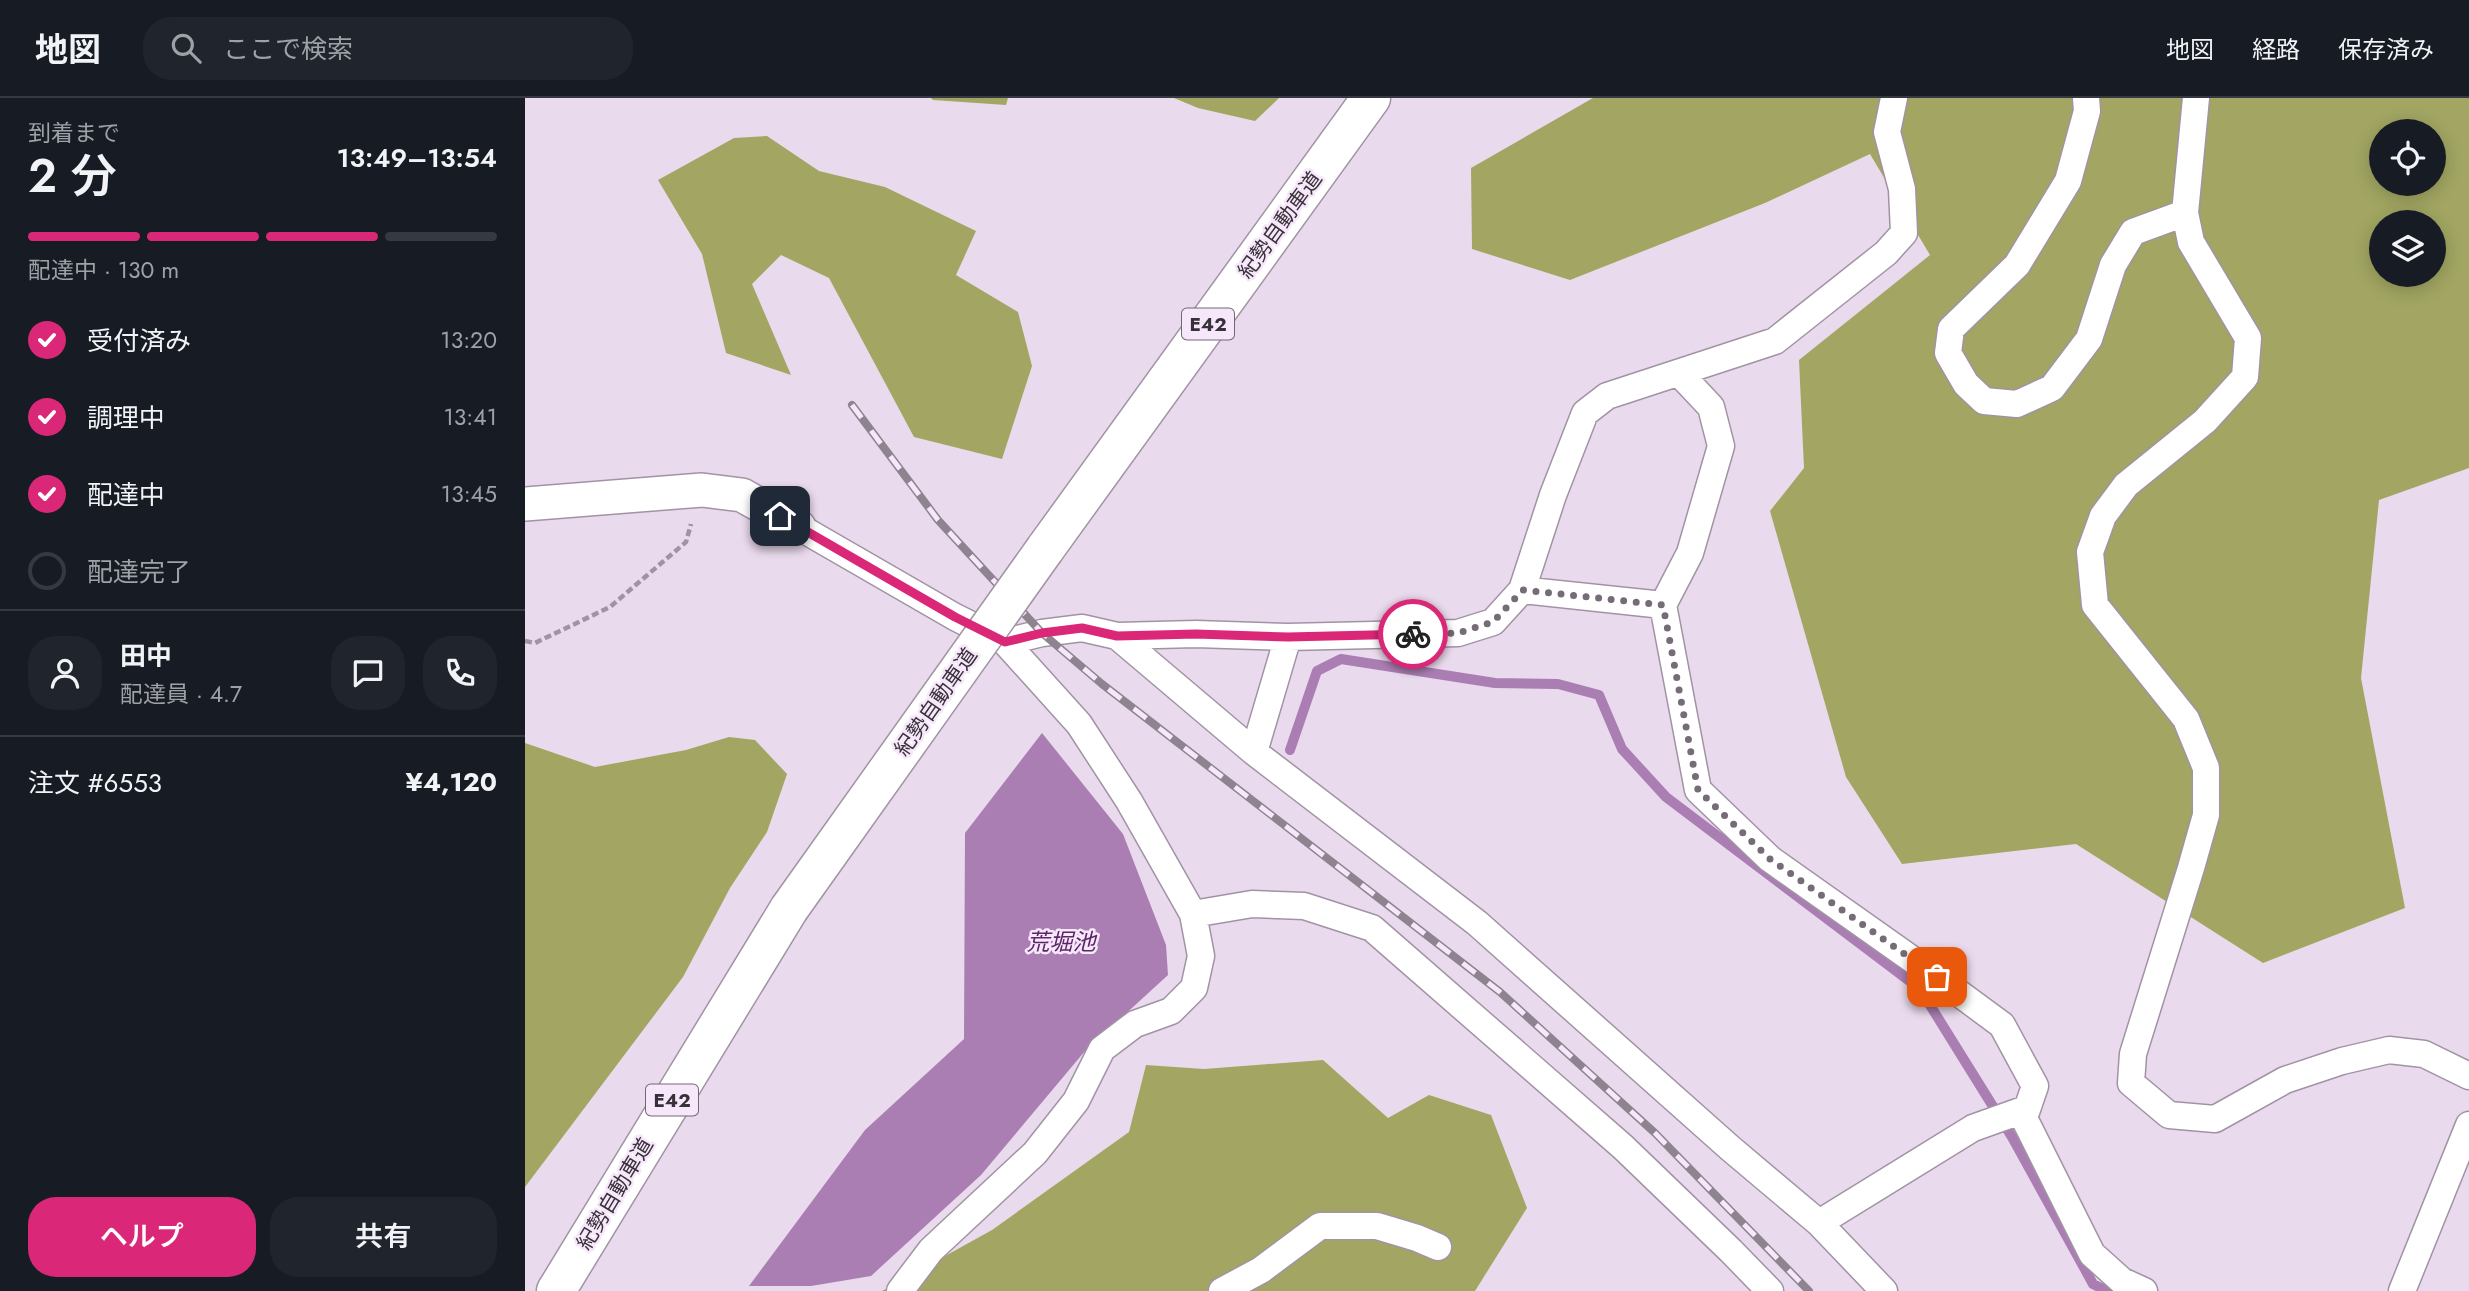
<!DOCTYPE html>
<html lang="ja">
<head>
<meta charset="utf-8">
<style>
  :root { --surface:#171b24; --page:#20242c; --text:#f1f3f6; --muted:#9ea1a6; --line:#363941; --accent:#db2777 }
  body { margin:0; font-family:Jost,"Noto Sans JP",sans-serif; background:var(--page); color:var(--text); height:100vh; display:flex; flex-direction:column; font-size:26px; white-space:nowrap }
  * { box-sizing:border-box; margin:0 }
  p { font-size:23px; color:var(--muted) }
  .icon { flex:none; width:38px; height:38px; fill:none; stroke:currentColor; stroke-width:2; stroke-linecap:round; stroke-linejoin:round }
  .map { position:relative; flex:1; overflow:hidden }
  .side { display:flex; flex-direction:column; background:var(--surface); width:525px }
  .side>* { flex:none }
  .tools { position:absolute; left:1844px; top:21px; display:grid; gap:14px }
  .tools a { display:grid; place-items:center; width:77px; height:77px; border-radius:50%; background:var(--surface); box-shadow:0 4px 18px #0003; font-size:35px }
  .pin { position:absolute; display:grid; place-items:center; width:60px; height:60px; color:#fff; margin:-30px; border-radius:14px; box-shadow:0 4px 10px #0006 }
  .courier { position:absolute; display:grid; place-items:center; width:70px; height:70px; margin:-35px; border:5px solid #db2777; border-radius:50%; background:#fff; color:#222; box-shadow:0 2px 9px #0007 }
  .summary em { font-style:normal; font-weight:600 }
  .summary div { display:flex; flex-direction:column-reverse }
  .summary { display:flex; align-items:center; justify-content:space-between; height:119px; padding:0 28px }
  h1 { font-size:46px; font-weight:600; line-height:52px }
  .bar { display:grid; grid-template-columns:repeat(4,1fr); gap:10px 7px; align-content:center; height:84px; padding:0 28px }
  .bar i { height:9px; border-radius:5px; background:var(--line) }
  .bar .selected { background:var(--accent) }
  .bar p { grid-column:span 4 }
  .line { display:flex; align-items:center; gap:18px; padding:0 28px; border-top:2px solid var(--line) }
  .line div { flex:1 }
  .round { display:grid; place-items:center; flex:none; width:74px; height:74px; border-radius:28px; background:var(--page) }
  ol { padding:0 28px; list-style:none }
  li { display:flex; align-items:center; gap:21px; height:77px }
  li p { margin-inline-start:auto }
  li .icon { padding:7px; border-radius:50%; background:var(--accent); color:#fff; stroke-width:4 }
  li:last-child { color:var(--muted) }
  li i { width:38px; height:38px; border:4px solid var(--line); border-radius:50% }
  .button { display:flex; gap:14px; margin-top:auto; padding:14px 28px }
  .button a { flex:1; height:80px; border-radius:28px; background:var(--accent); color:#fff; font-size:28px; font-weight:600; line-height:80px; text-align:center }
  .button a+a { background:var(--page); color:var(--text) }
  header { display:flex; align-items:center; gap:42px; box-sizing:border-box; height:98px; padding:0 35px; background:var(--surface); border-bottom:2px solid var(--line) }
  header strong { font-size:33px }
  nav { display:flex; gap:38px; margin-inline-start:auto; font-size:24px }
  .search { width:490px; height:63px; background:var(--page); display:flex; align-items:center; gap:18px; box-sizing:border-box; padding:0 24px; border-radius:28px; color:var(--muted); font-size:26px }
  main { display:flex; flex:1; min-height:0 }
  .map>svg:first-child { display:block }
  .forest { fill:#a2a662; fill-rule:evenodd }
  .water { fill:#aa7eb2 }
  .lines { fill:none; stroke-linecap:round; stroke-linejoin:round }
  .stream { stroke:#aa7eb2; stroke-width:10 }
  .minor-casing { stroke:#a193a4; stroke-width:29 }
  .tertiary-casing { stroke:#a193a4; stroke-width:36 }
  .motorway-casing { stroke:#a193a4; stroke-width:41 }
  .path { stroke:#a094a2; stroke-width:4.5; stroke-dasharray:7 3.5; stroke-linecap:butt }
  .minor { stroke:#fff; stroke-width:26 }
  .tertiary { stroke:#fff; stroke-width:33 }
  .motorway { stroke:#fff; stroke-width:38 }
  .rail-casing { stroke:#8e8490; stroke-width:8 }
  .rail { stroke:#f7e7fa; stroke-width:5; stroke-dasharray:16; stroke-linecap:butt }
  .motorway-bridge-casing { stroke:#a193a4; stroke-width:41; stroke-linecap:butt }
  .motorway-bridge { stroke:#fff; stroke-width:38 }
  .done { stroke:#766c77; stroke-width:7; stroke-dasharray:0 12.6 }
  .route { stroke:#db2777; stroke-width:9 }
  .labels { text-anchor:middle; stroke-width:5; stroke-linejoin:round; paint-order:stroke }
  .shield { fill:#f7e7fa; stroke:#716872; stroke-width:2 }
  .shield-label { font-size:19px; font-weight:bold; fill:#373138 }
  .street-label { font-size:21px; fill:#373138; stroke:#f7e7fa }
  .water-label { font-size:23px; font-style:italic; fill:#5d2668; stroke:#f7e7fa }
</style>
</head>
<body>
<header>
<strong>地図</strong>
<div class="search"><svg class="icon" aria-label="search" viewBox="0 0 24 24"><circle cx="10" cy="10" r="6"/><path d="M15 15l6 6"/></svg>ここで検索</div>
<nav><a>地図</a><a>経路</a><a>保存済み</a></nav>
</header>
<main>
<section class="side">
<div class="summary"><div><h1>2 分</h1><p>到着まで</p></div><em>13:49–13:54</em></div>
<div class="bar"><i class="selected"></i><i class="selected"></i><i class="selected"></i><i></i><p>配達中 · 130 m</p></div>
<ol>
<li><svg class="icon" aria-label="check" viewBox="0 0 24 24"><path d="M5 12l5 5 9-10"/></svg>受付済み<p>13:20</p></li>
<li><svg class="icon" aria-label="check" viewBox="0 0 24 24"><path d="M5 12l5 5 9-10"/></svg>調理中<p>13:41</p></li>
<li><svg class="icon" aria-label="check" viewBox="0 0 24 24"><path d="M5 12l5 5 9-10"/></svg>配達中<p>13:45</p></li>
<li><i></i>配達完了</li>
</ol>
<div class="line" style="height:126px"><a class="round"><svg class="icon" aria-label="person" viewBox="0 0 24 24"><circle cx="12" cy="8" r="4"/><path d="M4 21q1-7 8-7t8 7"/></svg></a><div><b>田中</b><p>配達員 · 4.7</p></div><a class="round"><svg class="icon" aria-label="chat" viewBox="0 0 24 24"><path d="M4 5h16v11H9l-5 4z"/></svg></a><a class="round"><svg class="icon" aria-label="phone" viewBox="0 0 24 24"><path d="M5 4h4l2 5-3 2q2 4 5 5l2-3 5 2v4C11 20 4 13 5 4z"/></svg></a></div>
<div class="line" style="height:91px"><div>注文 #6553</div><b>¥4,120</b></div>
<div class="button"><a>ヘルプ</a><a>共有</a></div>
</section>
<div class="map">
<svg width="1944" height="1193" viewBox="0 0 1944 1193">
  <rect width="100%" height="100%" fill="#eadaed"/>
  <path class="forest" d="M406,0H483L481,7L408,2Z
    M649,0H754L730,23L673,10Z
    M1068,0H1944V370L1854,402L1836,580L1880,810L1738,865L1551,746L1377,766L1321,679L1245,413L1279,370L1274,262L1405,157L1345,56L1240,105L1045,182L947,151L946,70ZM1857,33H1909V86H1857ZM1857,124H1909V177H1857Z
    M242,38L294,73L360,89L451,133L431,177L493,214L507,268L477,361L389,339L304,180L256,157L227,186L266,277L201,255L177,156L133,82L209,40Z
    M204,639L230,642L262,676L242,734L205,790L158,879L0,1089V645L70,669L161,652Z
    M798,962L863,1020L904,997L966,1017L1002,1110L950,1193H357L467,1132L604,1034L621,967L679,971Z"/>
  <path class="water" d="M517,635L598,736L641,847L643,877L560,953L456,1077L346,1178L286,1188H224L340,1032L439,941L440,735Z"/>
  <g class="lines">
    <path class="stream" d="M765,652L792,573L816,561L970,585L1033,586L1074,597L1097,651L1141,699L1395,891L1487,1039L1568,1186L1582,1193"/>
    <defs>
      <path id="minor" d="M1561,0L1562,13L1543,83L1492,167L1426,231L1423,255L1441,286L1459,303L1492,306L1527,290L1564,241L1588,167L1608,134L1660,115L1671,0
        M1660,115L1666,144L1723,240L1720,279L1680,323L1601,387L1578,418L1565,454L1570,507L1661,621L1681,670V717L1666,770L1608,956L1606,985L1644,1017L1690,1021L1760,982L1817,963L1864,952L1899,956L1944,978
        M1154,275L1186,309L1196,348L1165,455L1138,507L1173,692L1245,761L1412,879L1477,927L1510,988L1499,1020L1567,1156L1597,1183L1619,1193
        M274,429L430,519L480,544L554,626L604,703L668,816L676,858L669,890L646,913L610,926L577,951L551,1003L510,1055L406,1152L375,1193
        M997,492L1138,507
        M592,538L729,654L952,825L1205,1050L1294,1125L1359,1193
        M480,544L517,535L557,530L592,538L671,536L763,539L933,535L968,524L997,492L1028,397L1060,315L1082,298L1250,243L1361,155L1379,135L1377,91L1362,34L1369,0
        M729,654L763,539
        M668,816L727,806L779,808L847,830L1098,1049L1206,1153L1245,1193
        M1294,1125L1448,1030L1501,1011
        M697,1193L736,1172L795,1128H852L892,1140L913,1149
        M1877,1193L1944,1027"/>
      <path id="tertiary" d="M0,406L177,392L217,397L274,429"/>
      <path id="motorway" d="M520,451L846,0
        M31,1193L264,811"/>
    </defs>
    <use href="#minor" class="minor-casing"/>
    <use href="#tertiary" class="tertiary-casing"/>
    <use href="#motorway" class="motorway-casing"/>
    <path class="path" d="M0,543L10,545L85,509L161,444L166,426"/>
    <use href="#minor" class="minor"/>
    <use href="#tertiary" class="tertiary"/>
    <use href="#motorway" class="motorway"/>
    <defs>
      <path id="rail" d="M327,307L413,422L517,535L577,586L975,894L1130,1035L1284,1193"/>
    </defs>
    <use href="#rail" class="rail-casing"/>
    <use href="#rail" class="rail"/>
    <defs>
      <path id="motorway-bridge" d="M264,811L520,451"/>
    </defs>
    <use href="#motorway-bridge" class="motorway-bridge-casing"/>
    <use href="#motorway-bridge" class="motorway-bridge"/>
  </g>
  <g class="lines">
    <path class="done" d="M888,536L933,535L968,524L998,492L1138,507L1173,692L1245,761L1412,879"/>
    <path class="route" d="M255,418L430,519L480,544L517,535L557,530L592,538L671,536L763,539L888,536"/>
  </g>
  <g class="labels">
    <g class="shield">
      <rect x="657" y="210.5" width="52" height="31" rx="5"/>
      <rect x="121" y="986.5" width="52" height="31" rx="5"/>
    </g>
    <g class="shield-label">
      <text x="683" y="233">E42</text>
      <text x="147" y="1009">E42</text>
    </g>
    <g class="street-label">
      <text transform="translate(755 127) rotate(-54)" y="7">紀勢自動車道</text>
      <text transform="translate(411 604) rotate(-55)" y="7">紀勢自動車道</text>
      <text transform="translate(90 1096) rotate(-59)" y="7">紀勢自動車道</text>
    </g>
    <g class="water-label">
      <text x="536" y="852">荒堀池</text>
    </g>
  </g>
</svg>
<div class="tools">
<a><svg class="icon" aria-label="locate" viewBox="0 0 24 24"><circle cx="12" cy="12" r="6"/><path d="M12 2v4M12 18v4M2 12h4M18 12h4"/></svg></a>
<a><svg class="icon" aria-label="layers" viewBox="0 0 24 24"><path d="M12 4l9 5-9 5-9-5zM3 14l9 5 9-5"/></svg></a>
</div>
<div class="pin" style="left:1412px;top:879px;background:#ea580c"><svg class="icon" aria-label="bag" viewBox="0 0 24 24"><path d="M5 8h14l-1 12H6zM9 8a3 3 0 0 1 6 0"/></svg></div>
<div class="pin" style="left:255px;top:418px;background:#1f2937"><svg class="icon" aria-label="home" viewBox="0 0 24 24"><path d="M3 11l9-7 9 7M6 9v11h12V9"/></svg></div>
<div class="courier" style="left:888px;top:536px"><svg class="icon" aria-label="bike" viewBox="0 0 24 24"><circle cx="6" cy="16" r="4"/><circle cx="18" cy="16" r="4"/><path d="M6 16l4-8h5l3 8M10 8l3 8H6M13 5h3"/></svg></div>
</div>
</main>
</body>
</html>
